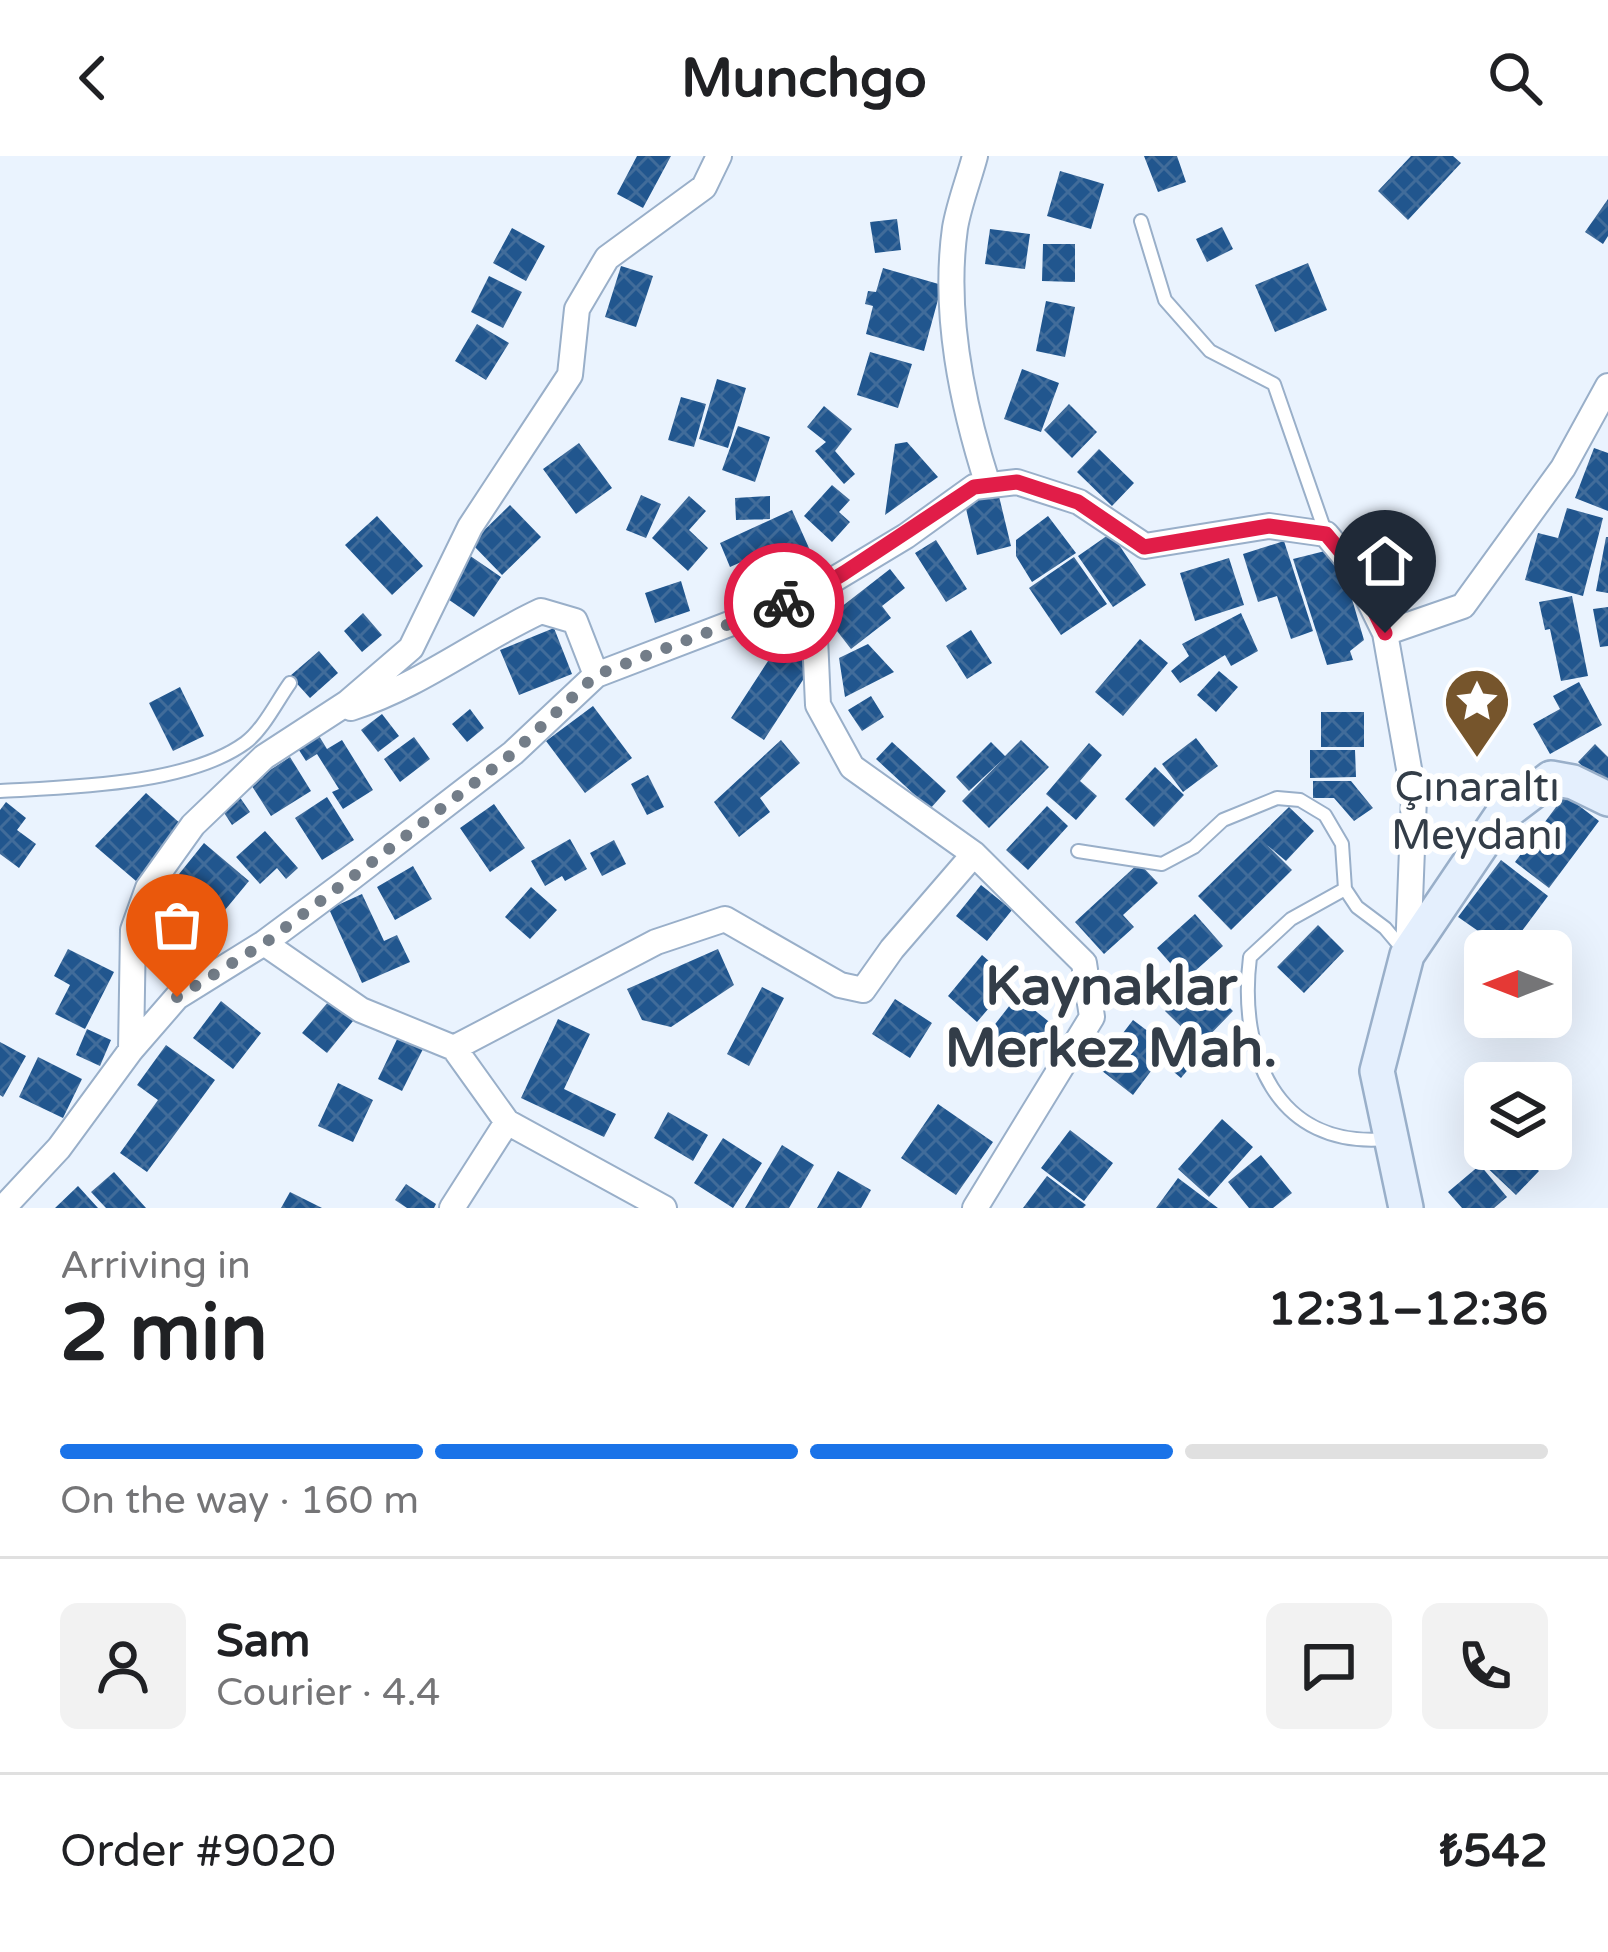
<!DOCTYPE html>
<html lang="en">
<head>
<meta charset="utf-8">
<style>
  :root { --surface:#fff; --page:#f2f2f2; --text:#202124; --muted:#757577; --line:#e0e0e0; --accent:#1a73e8 }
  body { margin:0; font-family:"Varela Round",sans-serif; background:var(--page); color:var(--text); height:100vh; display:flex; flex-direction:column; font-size:45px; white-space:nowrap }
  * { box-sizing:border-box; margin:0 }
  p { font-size:39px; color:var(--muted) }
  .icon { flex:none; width:66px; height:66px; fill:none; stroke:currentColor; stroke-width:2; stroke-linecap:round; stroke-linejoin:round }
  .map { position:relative; height:1052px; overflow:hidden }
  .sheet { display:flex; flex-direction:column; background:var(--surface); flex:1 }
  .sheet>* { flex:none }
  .needle { width:78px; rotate:270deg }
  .fabs { position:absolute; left:1464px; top:774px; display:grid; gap:24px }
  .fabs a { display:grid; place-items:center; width:108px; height:108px; border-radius:18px; background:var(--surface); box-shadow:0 12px 48px #0002; font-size:60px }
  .pin { position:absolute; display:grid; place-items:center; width:102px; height:102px; color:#fff; margin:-123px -51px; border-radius:50% 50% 50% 0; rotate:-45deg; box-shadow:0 0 12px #0007 }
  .pin .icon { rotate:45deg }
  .courier { position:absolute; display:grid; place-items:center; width:120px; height:120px; margin:-60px; border:9px solid #e11d48; border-radius:50%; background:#fff; color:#222; box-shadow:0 3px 15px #0007 }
  .summary em { font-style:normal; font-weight:700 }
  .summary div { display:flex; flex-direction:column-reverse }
  .summary { display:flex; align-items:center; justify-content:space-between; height:204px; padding:0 60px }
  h1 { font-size:78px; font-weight:700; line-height:90px }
  .bar { display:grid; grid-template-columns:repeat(4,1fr); gap:18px 12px; align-content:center; height:144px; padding:0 60px }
  .bar i { height:15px; border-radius:9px; background:var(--line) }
  .bar .current { background:var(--accent) }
  .bar p { grid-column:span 4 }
  .line { display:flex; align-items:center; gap:30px; padding:0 60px; border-top:3px solid var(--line) }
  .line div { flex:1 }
  .round { display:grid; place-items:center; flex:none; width:126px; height:126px; border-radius:18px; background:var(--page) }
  header { display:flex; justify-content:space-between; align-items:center; height:156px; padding:0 60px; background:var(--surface); font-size:54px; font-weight:700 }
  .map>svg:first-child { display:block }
  .building { fill:url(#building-cross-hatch) }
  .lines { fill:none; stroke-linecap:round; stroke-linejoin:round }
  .lane-casing { stroke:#99afc9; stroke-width:16 }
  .street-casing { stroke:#99afc9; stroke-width:28 }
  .secondary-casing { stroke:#99afc9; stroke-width:38 }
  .lane { stroke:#fff; stroke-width:12 }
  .street { stroke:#fff; stroke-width:24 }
  .secondary { stroke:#e4effd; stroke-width:33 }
  .done { stroke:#737d88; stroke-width:12; stroke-dasharray:0 21.6 }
  .route { stroke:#e11d48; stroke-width:15 }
  .labels { text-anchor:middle; stroke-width:12; stroke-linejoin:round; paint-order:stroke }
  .poi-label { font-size:42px; fill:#333d48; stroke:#fff }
  .district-label { font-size:54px; font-weight:bold; fill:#333d48; stroke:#fff }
</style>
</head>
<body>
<header><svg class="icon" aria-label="back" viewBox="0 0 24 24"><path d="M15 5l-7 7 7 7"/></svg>Munchgo<svg class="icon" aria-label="search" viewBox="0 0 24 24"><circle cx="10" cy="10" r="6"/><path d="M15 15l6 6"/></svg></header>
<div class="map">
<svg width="1608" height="1052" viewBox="0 0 1608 1052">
  <defs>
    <pattern id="building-cross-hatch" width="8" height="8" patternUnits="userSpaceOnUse" patternTransform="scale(3)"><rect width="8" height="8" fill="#21568e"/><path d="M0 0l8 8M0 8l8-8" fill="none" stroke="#416c9a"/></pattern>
  </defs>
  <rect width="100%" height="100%" fill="#eaf3fe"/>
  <path class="building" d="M637,0H671L643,52L617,38Z
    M1144,0H1177L1186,26L1158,36Z
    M1411,0H1453L1461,7L1408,64L1378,35Z
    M1060,15L1104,28L1091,73L1047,60Z
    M1608,43V80L1603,88L1585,76Z
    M897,63L901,94L875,97L870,66Z
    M1222,71L1233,93L1207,106L1196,83Z
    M512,72L545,90L526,125L493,107Z
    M990,73L1030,78L1025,113L985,108Z
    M1043,88H1075V126L1042,125Z
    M1308,107L1327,154L1275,176L1255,129Z
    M621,110L653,120L636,171L605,161Z
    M883,112L942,129L924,195L866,178L873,150L865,148L868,135L876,136Z
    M489,120L522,136L503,172L471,156Z
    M1046,145L1075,151L1065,201L1036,195Z
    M477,168L509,187L486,224L455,205Z
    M870,196L912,208L898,252L857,239Z
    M1022,213L1059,227L1041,276L1004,263Z
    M717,223L746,232L728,292L699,283Z
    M681,241L706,248L694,291L668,284Z
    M1069,248L1097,276L1072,302L1044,274Z
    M824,250L852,273L835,295L855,318L844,328L815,295L826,286L807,271Z
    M738,270L770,281L755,326L722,314Z
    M907,286L938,321L885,359L895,288Z
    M579,287L612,332L576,358L543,313Z
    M1594,292L1608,297V355L1575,342Z
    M1099,293L1134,327L1112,350L1077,316Z
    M832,329L850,344L839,356L850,366L832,386L804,360Z
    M997,332L1011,390L977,399L963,340Z
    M641,339L661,348L646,382L626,374Z
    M689,340L706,355L689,374L708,392L688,415L652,382Z
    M770,340V363L736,364L735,342Z
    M510,349L541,381L502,419L471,387Z
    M1567,352L1603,362L1583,440L1525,424L1538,377L1558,382Z
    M792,354L813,401L768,422L757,399L730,411L720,387Z
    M377,360L423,410L392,439L345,389Z
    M1048,360L1076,397L1032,426L1016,400V384Z
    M1111,377L1146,429L1113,451L1078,400Z
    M1606,381H1608V437L1596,435Z
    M936,384L967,433L946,446L915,397Z
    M1284,385L1313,475L1291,483L1277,440L1258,446L1243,398Z
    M1325,395L1342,409L1364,484L1350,495L1353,504L1327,509L1293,403Z
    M466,397L501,421L474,461L439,437Z
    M1074,401L1107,448L1061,479L1029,432Z
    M1229,402L1244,449L1195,465L1180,417Z
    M890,413L905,432L882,450L891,462L851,493L827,462Z
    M681,425L690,455L655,467L645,437Z
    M1572,440L1588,520L1561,525L1550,473L1545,474L1539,446Z
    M1608,451V490L1600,491L1593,453Z
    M363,457L382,479L362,496L344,475Z
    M1241,457L1258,495L1231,510L1225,499L1180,527L1171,515L1189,500L1182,488Z
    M554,472L572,518L519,539L500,494Z
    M971,474L992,507L967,523L946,490Z
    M1140,483L1168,507L1123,560L1095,536Z
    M779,488L812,510L764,584L731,562Z
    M868,488L894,516L845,541L839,502Z
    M319,495L338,517L310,542L290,520Z
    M1219,515L1238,531L1216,556L1197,539Z
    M1579,526L1602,569L1550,598L1533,568L1560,553L1553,540Z
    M180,531L204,580L173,595L149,547Z
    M871,540L884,561L862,575L848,554Z
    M593,550L632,602L585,637L546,585Z
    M470,553L484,572L467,586L452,568Z
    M1321,556H1364V591H1321Z
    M382,558L399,580L378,596L361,574Z
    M316,575L327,593L342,584L373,634L343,653L332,636L339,633L317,598L306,605L295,588Z
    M414,581L430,603L400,626L384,603Z
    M1196,582L1218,610L1183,636L1162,608Z
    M781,584L800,607L760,642L770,656L739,681L714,646Z
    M1021,584L1049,611L989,672L962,645L1002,604L969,635L956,621L991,586L1005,600Z
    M892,586L946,635L930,653L876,603Z
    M1089,587L1102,599L1080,625L1097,640L1076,664L1046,638Z
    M1595,588L1608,601V635L1578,606Z
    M1310,594H1355L1356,621L1310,622Z
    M290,601L311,635L271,660L250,627Z
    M1155,611L1184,639L1154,671L1125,643Z
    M648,619L664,651L647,659L631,628Z
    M1313,625H1351L1373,652L1354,665L1334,642H1313Z
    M146,637L182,669L136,725L95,690Z
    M237,637L250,656L232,669L219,649Z
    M1565,639L1599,665L1549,732L1515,706Z
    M327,641L354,684L322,704L295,662Z
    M6,646L26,662L17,674L36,688L19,712L0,698V654Z
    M494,648L525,692L490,716L460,672Z
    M1047,650L1068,670L1028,714L1006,694Z
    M1289,651L1314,675L1286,705L1267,689L1292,714L1231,774L1198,740Z
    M265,675L298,712L286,723L277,712L260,728L236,701Z
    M570,683L587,713L565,725L562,720L545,730L531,705Z
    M614,684L626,708L602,720L590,697Z
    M204,687L249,725L220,760L175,723Z
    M1501,704L1548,740L1507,795L1458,761Z
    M1139,707L1158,727L1123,759L1134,771L1104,798L1075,766Z
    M413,710L432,743L395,764L377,731Z
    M981,729L1012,754L987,785L956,760Z
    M531,731L557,754L530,783L505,761Z
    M362,738L384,785L397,779L410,806L362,827L329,753Z
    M1195,758L1223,790L1185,824L1157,792Z
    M1318,769L1344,795L1304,837L1277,811Z
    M68,793L114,816L85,873L55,858L70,829L54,820Z
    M718,793L734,829L671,871L642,864L627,833Z
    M982,799L1012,825L977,866L948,840Z
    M1197,821L1233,855L1200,889L1165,855Z
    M762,831L784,842L749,910L727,898Z
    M1017,840L1058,873L1031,908L989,876Z
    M895,843L932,867L910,902L872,878Z
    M221,845L261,877L233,913L193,882Z
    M329,845L353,865L327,897L302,877Z
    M558,863L590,878L564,933L616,958L604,981L521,942Z
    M1133,864L1169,891L1133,939L1097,911Z
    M87,873L111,884L100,910L76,899Z
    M401,875L426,887L402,935L378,923Z
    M1181,883L1200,899L1181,922L1162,906Z
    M0,886L26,900L3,941L0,939Z
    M166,889L215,924L147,1016L120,997L158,944L137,929Z
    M38,901L82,923L63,962L19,941Z
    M338,927L373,944L353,986L318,970Z
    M938,948L993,986L956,1039L901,1002Z
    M668,956L708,979L693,1005L654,982Z
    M1222,963L1253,991L1209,1041L1178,1013Z
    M1070,974L1113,1007L1084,1045L1041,1012Z
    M723,982L762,1007L733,1052L694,1027Z
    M782,989L814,1009L789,1052H745Z
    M1491,993H1517L1539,1015L1516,1039L1480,1005Z
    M1261,999L1292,1037L1273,1052H1249L1228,1026Z
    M1480,1009L1507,1041L1494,1052H1462L1448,1036Z
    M838,1015L871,1034L861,1052H817Z
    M114,1016L137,1042L146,1052H106L91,1036Z
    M1047,1020L1086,1049L1083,1052H1023Z
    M1178,1022L1218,1052H1156Z
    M406,1028L436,1048L434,1052H407L395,1044Z
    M78,1030L98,1052H55Z
    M290,1036L322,1052H281Z"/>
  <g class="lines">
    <defs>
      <path id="lane" d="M1141,65L1165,144L1210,195L1274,228L1326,378
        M0,635C71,631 187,629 245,587C263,574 277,545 290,527
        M1078,695L1162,708L1194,691L1223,664L1277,642L1300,644L1325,659L1342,688L1345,733L1357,751L1385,772L1407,798
        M1345,733L1291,763L1250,801C1238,896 1275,993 1387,983"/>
      <path id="street" d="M975,0C969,23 959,48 955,72C943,158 962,248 988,329
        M813,436L818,549L852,611L974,698L1084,807L1092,861L975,1052
        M351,552C420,530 476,485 541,455L575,465L596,519
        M264,787L361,854L454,892L507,966L664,1052
        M1408,797L1414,641L1385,477L1463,450L1563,312L1608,230
        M454,892L656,786L725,763L840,829L863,834L892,793L974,698
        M131,894L133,774L148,732L193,669L264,601L347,547L411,492L470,371L570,219L577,153L607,102L704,31L719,0
        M3,1052L59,992L131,894L177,841L264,787L342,729L513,597L596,519L813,436L906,380L974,331L1017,326L1079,346L1145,390L1269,370L1326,378L1351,408L1385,477
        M452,1052L507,966"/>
      <path id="secondary" d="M1406,1052L1377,915L1407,799L1501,660L1551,622L1573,626L1608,643"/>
    </defs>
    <use href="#lane" class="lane-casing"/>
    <use href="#street" class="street-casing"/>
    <use href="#secondary" class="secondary-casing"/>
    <use href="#lane" class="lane"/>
    <use href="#street" class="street"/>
    <use href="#secondary" class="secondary"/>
  </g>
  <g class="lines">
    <path class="done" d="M177,841L265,787L376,703L513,597L596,519L784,447"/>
    <path class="route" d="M784,447L813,436L844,417L974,331L1017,326L1078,346L1144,391L1269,370L1326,378L1351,408L1385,477"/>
  </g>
  <defs>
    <symbol id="sight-pin" viewBox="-11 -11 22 30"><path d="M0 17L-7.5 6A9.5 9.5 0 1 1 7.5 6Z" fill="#76552c" stroke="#fff"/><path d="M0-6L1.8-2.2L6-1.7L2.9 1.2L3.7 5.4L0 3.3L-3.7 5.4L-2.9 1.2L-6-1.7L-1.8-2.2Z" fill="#fff"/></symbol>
  </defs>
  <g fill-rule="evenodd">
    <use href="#sight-pin" x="1439" y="507" width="76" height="104"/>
  </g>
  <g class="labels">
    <g class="poi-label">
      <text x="1477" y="645">Çınaraltı<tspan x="1477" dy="48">Meydanı</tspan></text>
    </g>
    <g class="district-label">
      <text x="1111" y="848">Kaynaklar<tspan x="1111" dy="62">Merkez Mah.</tspan></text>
    </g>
  </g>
</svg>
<div class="fabs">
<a><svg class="needle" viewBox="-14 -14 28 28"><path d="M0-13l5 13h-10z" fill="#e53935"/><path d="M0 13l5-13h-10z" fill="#757577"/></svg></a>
<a><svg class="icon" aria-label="layers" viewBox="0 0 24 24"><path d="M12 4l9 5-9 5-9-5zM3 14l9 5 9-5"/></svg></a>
</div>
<div class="pin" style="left:177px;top:841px;background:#ea580c"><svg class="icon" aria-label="bag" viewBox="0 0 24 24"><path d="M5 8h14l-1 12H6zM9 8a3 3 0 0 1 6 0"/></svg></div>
<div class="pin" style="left:1385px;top:477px;background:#1f2937"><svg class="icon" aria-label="home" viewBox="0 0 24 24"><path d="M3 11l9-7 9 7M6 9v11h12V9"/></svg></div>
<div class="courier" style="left:784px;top:447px"><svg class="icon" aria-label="bike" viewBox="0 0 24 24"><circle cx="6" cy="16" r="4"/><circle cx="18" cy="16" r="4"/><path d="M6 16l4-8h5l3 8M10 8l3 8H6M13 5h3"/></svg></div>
</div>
<section class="sheet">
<div class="summary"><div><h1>2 min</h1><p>Arriving in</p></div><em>12:31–12:36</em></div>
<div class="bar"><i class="current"></i><i class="current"></i><i class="current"></i><i></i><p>On the way · 160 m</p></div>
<div class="line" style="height:216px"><a class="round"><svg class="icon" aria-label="person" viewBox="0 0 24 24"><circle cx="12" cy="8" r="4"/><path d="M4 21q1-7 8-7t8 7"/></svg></a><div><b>Sam</b><p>Courier · 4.4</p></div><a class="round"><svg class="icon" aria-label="chat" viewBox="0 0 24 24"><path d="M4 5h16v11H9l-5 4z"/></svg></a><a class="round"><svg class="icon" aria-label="phone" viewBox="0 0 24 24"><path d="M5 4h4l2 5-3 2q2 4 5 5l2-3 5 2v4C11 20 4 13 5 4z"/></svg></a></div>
<div class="line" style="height:156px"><div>Order #9020</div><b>₺542</b></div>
</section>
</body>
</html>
